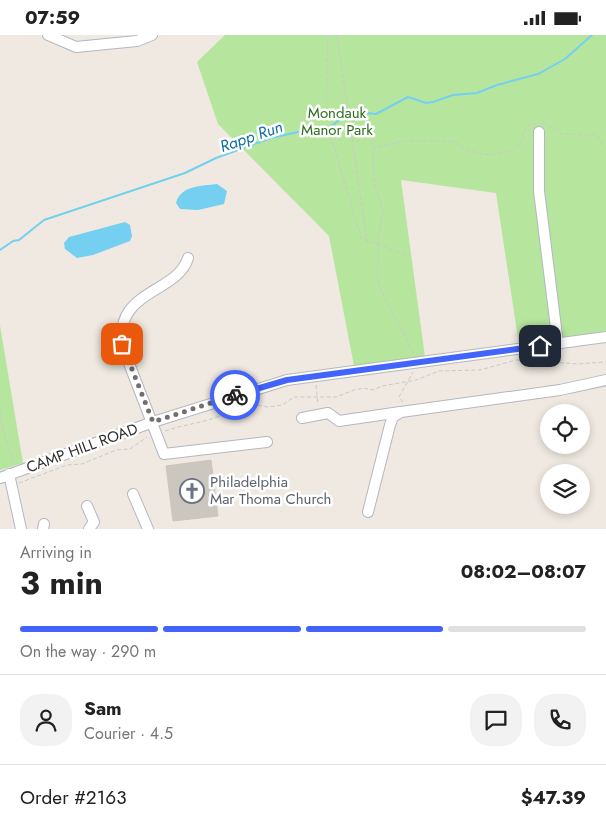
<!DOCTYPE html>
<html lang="en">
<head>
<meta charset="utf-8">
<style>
  :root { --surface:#fff; --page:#f2f2f2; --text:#222; --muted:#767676; --line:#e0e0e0; --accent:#4264fb }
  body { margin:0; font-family:Jost,sans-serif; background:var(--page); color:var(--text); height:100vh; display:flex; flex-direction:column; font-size:19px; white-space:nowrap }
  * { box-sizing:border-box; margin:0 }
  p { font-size:16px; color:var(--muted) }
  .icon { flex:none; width:28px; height:28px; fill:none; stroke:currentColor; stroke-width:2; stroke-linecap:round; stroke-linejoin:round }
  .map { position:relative; height:494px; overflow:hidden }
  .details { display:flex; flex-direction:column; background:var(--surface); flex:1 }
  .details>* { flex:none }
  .tools { position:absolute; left:540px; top:369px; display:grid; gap:10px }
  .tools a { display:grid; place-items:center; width:50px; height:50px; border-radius:50%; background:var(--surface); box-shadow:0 2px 8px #0003; font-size:25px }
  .pin { position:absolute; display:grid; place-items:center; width:42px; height:42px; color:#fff; margin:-21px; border-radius:10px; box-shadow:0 2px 8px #0006 }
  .courier { position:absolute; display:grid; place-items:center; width:50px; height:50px; margin:-25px; border:4px solid #4264fb; border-radius:50%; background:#fff; color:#222; box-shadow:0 1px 6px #0007 }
  .headline em { font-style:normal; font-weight:700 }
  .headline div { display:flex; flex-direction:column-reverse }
  .headline { display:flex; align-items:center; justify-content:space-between; height:85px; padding:0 20px }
  h1 { font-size:32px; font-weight:700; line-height:38px }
  .bar { display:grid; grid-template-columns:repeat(4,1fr); gap:8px 5px; align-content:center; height:60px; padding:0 20px }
  .bar i { height:6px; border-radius:4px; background:var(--line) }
  .bar .on { background:var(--accent) }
  .bar p { grid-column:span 4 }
  .line { display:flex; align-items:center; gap:12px; padding:0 20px; border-top:1px solid var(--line) }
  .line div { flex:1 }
  .round { display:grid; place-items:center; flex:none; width:52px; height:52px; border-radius:20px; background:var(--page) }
  .status { display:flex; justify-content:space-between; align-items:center; height:35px; padding:0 25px; background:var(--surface); direction:ltr }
  .status svg { height:14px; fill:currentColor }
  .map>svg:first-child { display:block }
  .green { fill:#b6e59e }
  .water { fill:#75cff0 }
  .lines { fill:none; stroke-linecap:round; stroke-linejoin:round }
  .stream { stroke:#75cff0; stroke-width:2 }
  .building { fill:#cbc7bf; stroke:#cbc5ba }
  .minor-casing { stroke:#b4b7c1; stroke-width:12 }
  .path { stroke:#c9c9c9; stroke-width:1; stroke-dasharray:4 2.5; stroke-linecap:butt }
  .minor { stroke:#fff; stroke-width:10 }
  .done { stroke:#726f6d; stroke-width:5; stroke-dasharray:0 9 }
  .route { stroke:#4264fb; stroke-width:6 }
  .labels { text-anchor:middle; stroke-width:5; stroke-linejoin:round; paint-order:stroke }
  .park-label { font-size:15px; fill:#2c6e1b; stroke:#fff }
  .street-label { font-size:15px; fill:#2e2e2e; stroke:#fff }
  .worship-label { font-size:15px; fill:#5b616d; stroke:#fff; text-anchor:start }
  .water-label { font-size:16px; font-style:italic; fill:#0d6fa3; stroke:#fff }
</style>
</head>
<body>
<div class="status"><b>07:59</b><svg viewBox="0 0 49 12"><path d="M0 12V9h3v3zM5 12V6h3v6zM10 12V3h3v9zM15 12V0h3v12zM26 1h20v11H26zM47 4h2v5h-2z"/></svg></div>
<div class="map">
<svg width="606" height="494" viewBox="0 0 606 494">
  <rect width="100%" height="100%" fill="#efe9e1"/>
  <path class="green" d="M225,0H606V298L519,310L496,158L401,145L425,322L354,331L329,201L218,89L197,27Z
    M0,290L23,428L0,435Z"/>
  <path class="water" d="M217,149L227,156L224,169L198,175L180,174L176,168C181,150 202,151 217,149Z
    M125,187L130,190L132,201L130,206L93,220L77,223L65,214L64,208L69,202Z"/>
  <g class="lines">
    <path class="stream" d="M0,215L13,206L19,205L44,185L185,138L216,123L271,103L298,97H323L345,81L358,77L376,79L408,62L426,68L433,67L453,60L477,58L497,50L538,39L565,24L592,0"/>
  </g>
  <path class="building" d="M211,425L218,481L173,486L166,431Z"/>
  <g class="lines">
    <defs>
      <path id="minor" d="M48,0L76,12L137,6L152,0
        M539,97V156L558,309
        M188,223C177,260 107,255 125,318L164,419L267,407
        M302,383L328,378L339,386L400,377
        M9,439L21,494
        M0,443L153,387L287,345L606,302
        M133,459L148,494
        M87,471L94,487L89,494
        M368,477L390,390L393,382L401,377L560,355L606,345
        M43,494L44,489"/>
    </defs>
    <use href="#minor" class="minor-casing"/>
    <path class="path" d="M337,0L367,207
      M326,66L328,0
      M542,89H547L562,99L596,100L606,113
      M372,93L373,112
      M331,101L361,203L409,221
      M413,319L408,306L385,264L378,247V203L383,176L374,147L373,113L404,106H453L469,116L490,120L510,116L521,108L526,91L538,88
      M316,350L318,370
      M403,367L399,362L413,337
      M245,368L268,372L282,370L294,362H336L354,355L364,353L373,355L382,351L416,345L439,336L480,335L516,325L532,326L540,323L553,327L577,329L606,327
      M0,374L3,395L14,429
      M165,396C190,387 217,388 237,370
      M19,448L67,430L82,429L116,415L130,414L147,402"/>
    <use href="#minor" class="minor"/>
  </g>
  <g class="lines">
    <path class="done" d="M122,309L153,387L235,360"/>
    <path class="route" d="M235,360L287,345L540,311"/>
  </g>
  <defs>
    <symbol id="church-ring" viewBox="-11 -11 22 22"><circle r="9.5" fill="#fff" stroke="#6b7280" stroke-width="1.5"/><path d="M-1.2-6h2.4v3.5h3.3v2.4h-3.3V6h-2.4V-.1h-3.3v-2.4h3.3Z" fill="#6b7280"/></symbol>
  </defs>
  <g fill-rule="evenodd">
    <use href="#church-ring" x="178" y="442" width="28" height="28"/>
  </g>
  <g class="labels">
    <g class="park-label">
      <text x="337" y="83">Mondauk<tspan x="337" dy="17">Manor Park</tspan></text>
    </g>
    <g class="street-label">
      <text transform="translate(82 413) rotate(-20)" y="5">CAMP HILL ROAD</text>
    </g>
    <g class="worship-label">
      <text x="210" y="452">Philadelphia<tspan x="210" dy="17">Mar Thoma Church</tspan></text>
    </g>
    <g class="water-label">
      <text transform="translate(251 101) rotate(-19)" y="6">Rapp Run</text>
    </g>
  </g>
</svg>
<div class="tools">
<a><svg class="icon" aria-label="locate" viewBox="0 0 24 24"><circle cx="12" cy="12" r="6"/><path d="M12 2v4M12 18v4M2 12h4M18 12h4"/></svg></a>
<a><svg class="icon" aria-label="layers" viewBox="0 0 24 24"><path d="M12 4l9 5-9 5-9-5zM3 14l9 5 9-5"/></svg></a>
</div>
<div class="pin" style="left:122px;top:309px;background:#ea580c"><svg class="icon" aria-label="bag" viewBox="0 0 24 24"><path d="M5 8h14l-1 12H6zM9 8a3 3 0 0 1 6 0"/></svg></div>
<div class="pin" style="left:540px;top:311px;background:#1f2937"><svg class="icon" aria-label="home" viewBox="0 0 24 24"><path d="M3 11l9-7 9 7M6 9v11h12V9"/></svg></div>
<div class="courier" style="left:235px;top:360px"><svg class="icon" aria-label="bike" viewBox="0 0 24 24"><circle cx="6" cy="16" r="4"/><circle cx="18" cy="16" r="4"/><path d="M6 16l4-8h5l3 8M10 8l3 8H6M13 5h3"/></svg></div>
</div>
<section class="details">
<div class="headline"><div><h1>3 min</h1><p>Arriving in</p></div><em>08:02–08:07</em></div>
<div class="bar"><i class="on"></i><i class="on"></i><i class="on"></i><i></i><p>On the way · 290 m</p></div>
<div class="line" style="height:90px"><a class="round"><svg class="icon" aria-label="person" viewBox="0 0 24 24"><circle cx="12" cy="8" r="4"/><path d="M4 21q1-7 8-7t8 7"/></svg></a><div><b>Sam</b><p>Courier · 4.5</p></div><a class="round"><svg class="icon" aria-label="chat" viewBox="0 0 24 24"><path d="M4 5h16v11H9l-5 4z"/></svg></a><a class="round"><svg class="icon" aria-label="phone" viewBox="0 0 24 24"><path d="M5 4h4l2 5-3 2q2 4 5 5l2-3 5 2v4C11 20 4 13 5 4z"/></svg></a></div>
<div class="line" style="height:65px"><div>Order #2163</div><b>$47.39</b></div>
</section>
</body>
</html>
